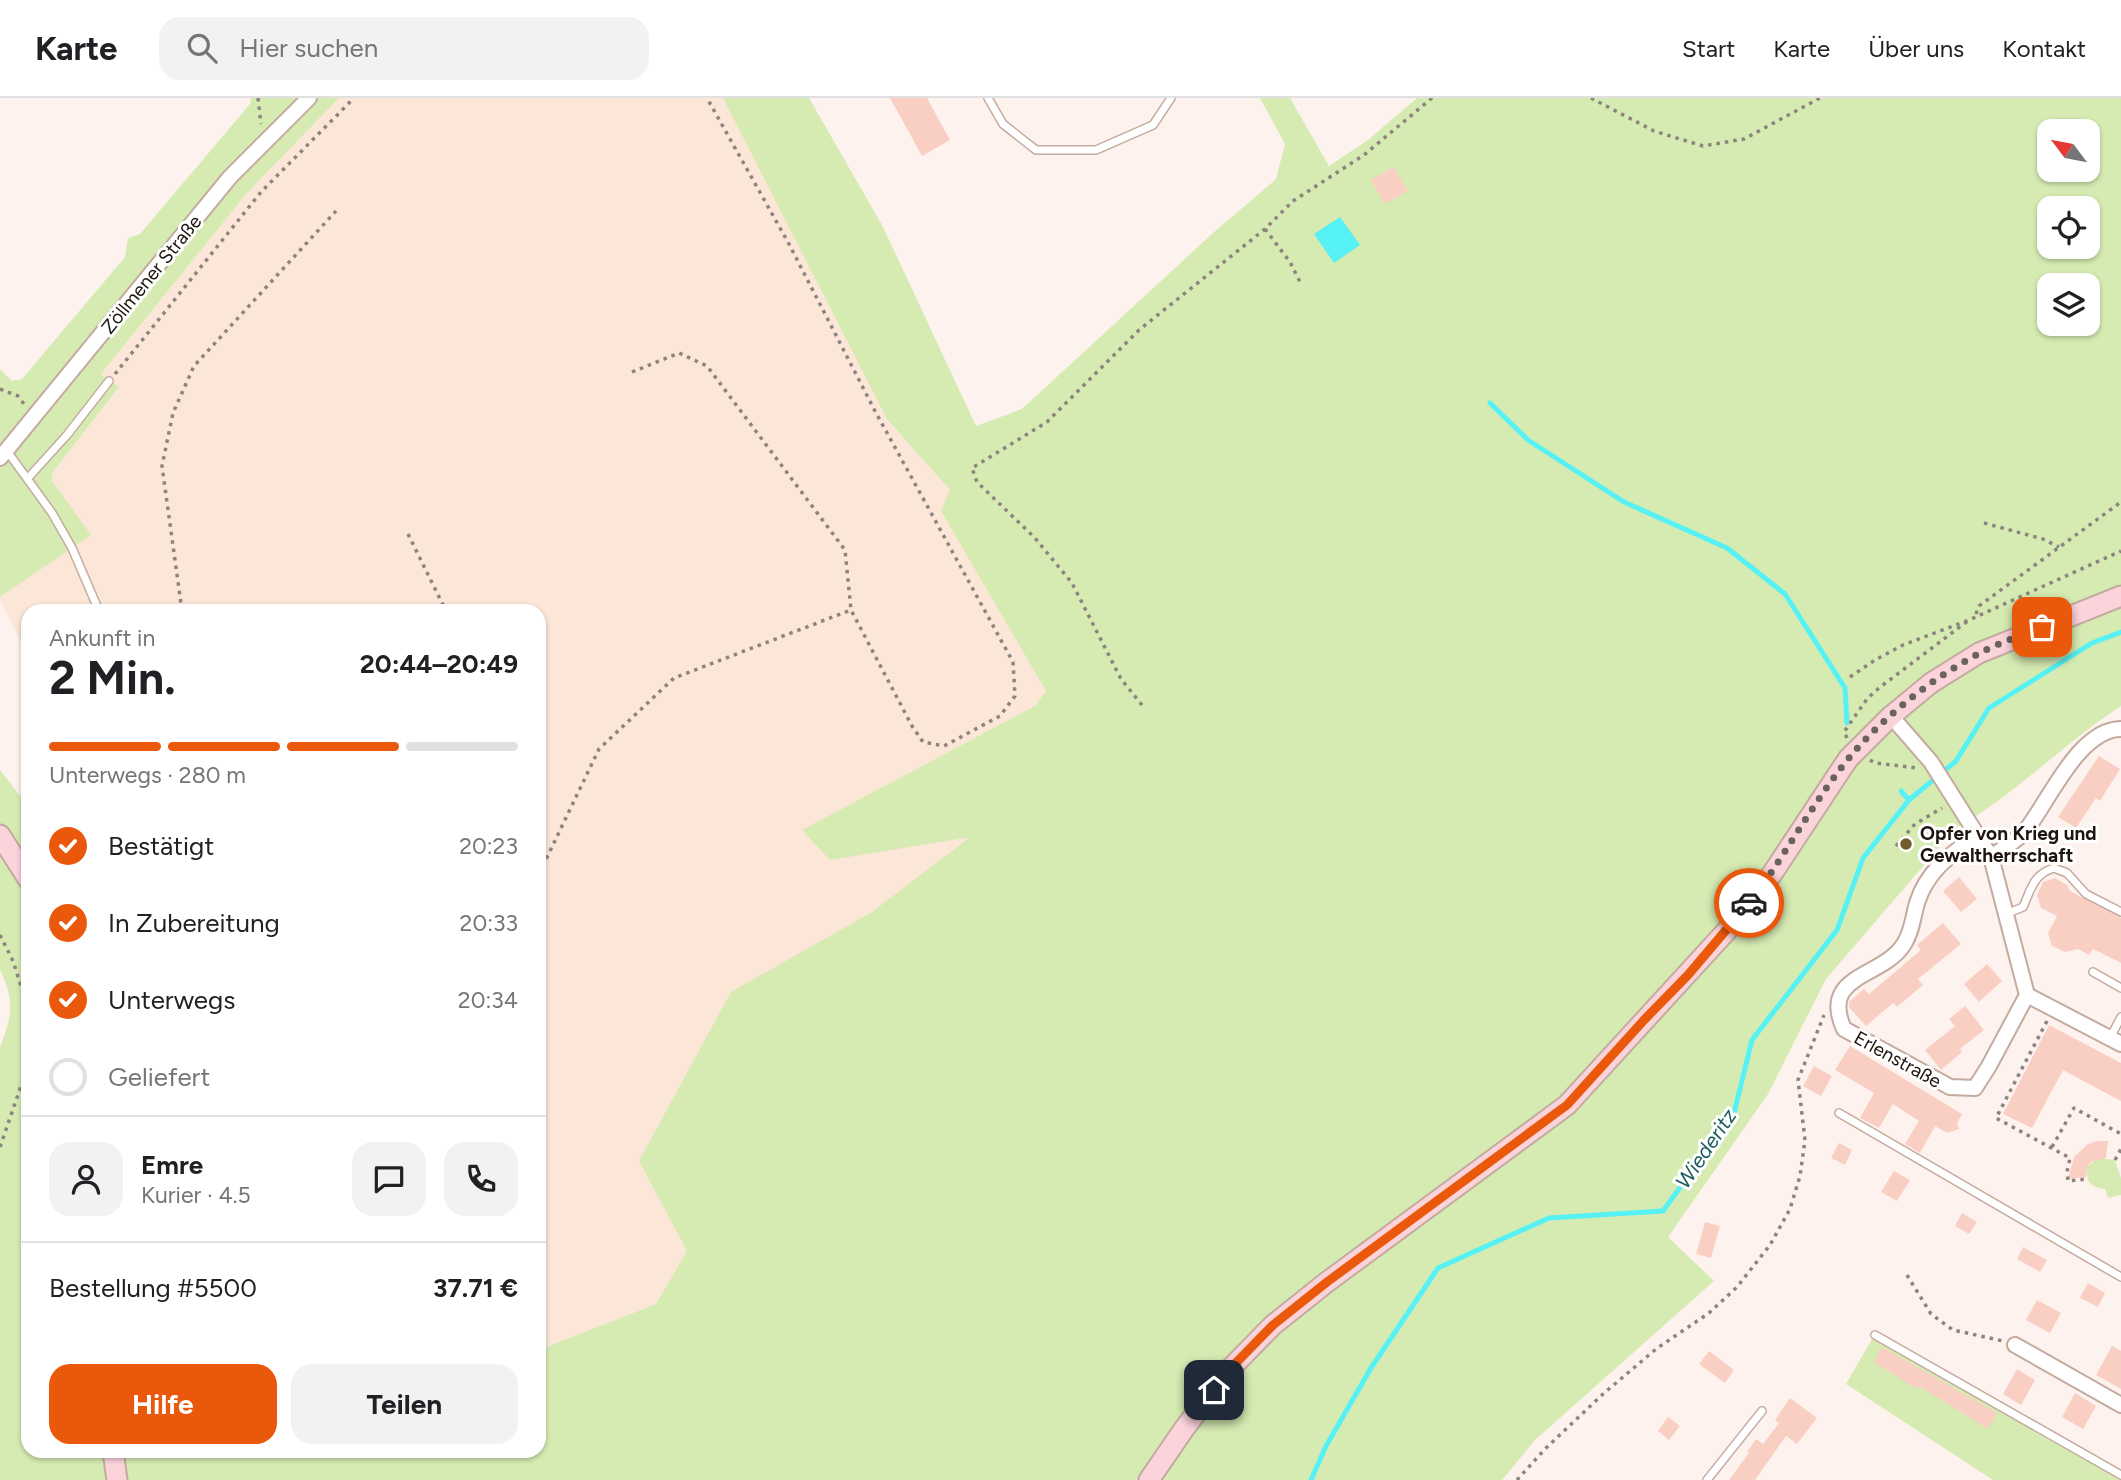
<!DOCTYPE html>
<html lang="de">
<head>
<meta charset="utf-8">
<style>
  :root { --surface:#fff; --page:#f2f2f2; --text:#202124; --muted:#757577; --line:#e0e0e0; --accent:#ea580c }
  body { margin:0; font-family:Figtree,sans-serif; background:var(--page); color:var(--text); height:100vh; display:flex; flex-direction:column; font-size:26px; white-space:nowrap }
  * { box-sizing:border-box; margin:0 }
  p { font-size:23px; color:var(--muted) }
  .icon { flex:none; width:38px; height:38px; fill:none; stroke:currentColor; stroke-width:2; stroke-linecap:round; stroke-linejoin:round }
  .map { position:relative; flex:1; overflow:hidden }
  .side { position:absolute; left:21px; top:506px; width:525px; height:854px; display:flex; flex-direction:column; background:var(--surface); border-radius:21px; box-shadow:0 2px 5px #0004 }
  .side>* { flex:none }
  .needle { width:46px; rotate:302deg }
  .tools { position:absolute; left:2037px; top:21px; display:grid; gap:14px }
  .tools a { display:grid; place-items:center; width:63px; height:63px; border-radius:14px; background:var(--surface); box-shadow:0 2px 5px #0004; font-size:35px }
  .pin { position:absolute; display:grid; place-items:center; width:60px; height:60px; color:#fff; margin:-30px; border-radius:14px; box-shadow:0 4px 10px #0006 }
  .courier { position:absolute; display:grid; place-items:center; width:70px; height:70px; margin:-35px; border:5px solid #ea580c; border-radius:50%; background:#fff; color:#222; box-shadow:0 2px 9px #0007 }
  .summary em { font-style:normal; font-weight:700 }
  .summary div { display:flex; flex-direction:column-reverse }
  .summary { display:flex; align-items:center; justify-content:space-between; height:119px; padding:0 28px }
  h1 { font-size:46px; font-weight:700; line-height:52px }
  .bar { display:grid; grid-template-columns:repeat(4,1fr); gap:10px 7px; align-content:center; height:84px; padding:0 28px }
  .bar i { height:9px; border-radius:5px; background:var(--line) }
  .bar .on { background:var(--accent) }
  .bar p { grid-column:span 4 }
  .line { display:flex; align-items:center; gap:18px; padding:0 28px; border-top:2px solid var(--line) }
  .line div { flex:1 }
  .round { display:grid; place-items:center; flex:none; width:74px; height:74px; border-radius:21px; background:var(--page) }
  ol { padding:0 28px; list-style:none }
  li { display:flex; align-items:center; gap:21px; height:77px }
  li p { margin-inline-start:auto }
  li .icon { padding:7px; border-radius:50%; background:var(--accent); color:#fff; stroke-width:4 }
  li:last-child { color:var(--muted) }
  li i { width:38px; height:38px; border:4px solid var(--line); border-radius:50% }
  .action { display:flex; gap:14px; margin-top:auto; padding:14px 28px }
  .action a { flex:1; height:80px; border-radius:21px; background:var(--accent); color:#fff; font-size:28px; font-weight:700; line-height:80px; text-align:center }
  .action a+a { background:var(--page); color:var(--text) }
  header { display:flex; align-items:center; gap:42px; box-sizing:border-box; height:98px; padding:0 35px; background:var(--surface); border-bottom:2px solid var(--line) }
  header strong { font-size:33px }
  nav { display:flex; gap:38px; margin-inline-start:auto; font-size:24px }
  .search { width:490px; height:63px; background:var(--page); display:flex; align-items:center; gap:18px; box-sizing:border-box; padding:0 24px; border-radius:21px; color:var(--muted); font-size:26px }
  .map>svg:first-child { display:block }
  .industrial { fill:#fbe6d7 }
  .green { fill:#d6ebb2; fill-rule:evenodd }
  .water { fill:#56f1f4 }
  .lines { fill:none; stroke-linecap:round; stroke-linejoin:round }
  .stream { stroke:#56f1f4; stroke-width:5 }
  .building { fill:#f9cfc3 }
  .service-casing { stroke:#c4ab9f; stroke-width:10 }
  .minor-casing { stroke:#c4ab9f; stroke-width:18 }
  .secondary-casing { stroke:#c4ab9f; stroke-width:23 }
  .path { stroke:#8e847f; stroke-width:3.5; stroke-dasharray:3.5 5; stroke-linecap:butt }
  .service { stroke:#fff; stroke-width:7 }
  .minor { stroke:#fff; stroke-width:14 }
  .secondary { stroke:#fad3db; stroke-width:19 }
  .done { stroke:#6c625d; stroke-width:7; stroke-dasharray:0 12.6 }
  .route { stroke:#ea580c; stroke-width:9 }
  .poi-dot { fill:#6e5c2a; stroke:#fff; stroke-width:2.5 }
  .labels { text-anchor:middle; stroke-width:6; stroke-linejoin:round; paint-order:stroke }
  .street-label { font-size:19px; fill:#1e1510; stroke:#fff }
  .poi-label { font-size:19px; font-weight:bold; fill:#1e1510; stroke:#fff; text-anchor:start }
  .water-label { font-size:21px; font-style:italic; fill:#1c5c5d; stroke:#fff }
</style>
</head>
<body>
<header>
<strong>Karte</strong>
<div class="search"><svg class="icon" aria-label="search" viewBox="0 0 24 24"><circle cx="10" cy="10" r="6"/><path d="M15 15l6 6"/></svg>Hier suchen</div>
<nav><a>Start</a><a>Karte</a><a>Über uns</a><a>Kontakt</a></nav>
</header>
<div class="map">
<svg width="2121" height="1382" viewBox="0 0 2121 1382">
  <rect width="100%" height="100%" fill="#fdf2ed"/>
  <path class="industrial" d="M339,0H809L883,129L923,360L1074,541L971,739L872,814L639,1063L687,1153L656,1206L539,1252V513H28V558L0,502V499L90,437L52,383V375L119,289L101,276L246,96Z"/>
  <path class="green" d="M251,0H339L246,96L101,276L119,289L52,375V383L91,437L0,499V271L12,283L22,281L125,159L128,140L140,136L250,6Z
    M723,0H809L883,129L976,328L1022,311L1213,135L1276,81L1285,46L1260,0H1290L1329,68L1368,42L1417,0H2121V608C2064,645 2016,696 1956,730L1826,881L1768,996L1668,1139L1714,1183L1535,1342L1502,1382H0V949C12,919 15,902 0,872V672L28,708V1353H539V1252L656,1206L687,1153L639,1063L731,894L872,814L970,739L830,762L802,732L1035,608L1046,593L941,413L950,392L887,321ZM2049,33H2088V72H2049ZM2049,110H2088V149H2049ZM2049,187H2088V226H2049Z
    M2097,1060L2115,1062L2121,1080V1097L2108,1100L2105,1091C2091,1090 2085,1083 2087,1069Z
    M1875,1236L2121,1376V1382H1993L1846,1286Z"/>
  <path class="water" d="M1340,119L1360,147L1334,165L1314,136Z"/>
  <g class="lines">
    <path class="stream" d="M1490,305L1528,342L1624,404L1727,450L1785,496L1845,590L1847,625
      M1901,693L1909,702
      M1311,1382L1326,1348L1371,1270L1438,1170L1549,1120L1663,1113L1734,1015L1752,942L1837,832L1863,760L1909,702L1956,663L1989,610L2092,545L2121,534"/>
  </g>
  <path class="building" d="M890,0H927L950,42L922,58Z
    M1393,69L1408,93L1385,106L1371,82Z
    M2099,658L2120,671L2100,703L2096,700L2076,730L2058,719Z
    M1959,779L1977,801L1961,814L1943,793Z
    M2055,780L2067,787L2070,793L2121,820V865L2093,851L2089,857L2078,851L2065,854L2052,848L2048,835L2057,818L2041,810L2037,797L2043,784Z
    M1943,825L1961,846L1918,881L1923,887L1897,909L1893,905L1866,928L1849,909V904L1864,891L1869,896L1921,852L1917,847Z
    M1987,866L2002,883L1979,904L1964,886Z
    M1965,908L1984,932L1960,951L1962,954L1941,972L1925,952L1955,928L1949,921Z
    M2049,927L2121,965V1003L2063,972L2032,1030L2003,1016Z
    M1850,948L1962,1016L1957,1025L1959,1031L1947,1035L1935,1028L1920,1055L1905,1046L1919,1023L1893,1006L1879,1030L1860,1020L1874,995L1835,972Z
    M1814,968L1832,978L1821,998L1803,988Z
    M2097,1043H2108L2106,1060L2091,1064L2087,1069L2086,1079L2068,1081L2074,1059L2088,1046Z
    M1839,1045L1852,1052L1845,1067L1831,1060Z
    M1894,1073L1910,1082L1897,1103L1881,1094Z
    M1962,1115L1977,1124L1969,1136L1955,1128Z
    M1705,1124L1720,1128L1711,1160L1696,1156Z
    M2023,1149L2047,1162L2040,1174L2017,1161Z
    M2088,1185L2105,1195L2098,1209L2080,1200Z
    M2037,1202L2061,1215L2050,1235L2026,1222Z
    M2112,1248L2121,1253V1291L2096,1277Z
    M1882,1249L1997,1315L1988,1331L1919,1288L1917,1291L1874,1264Z
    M1709,1253L1734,1272L1725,1285L1699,1266Z
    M2017,1271L2035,1282L2021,1307L2003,1296Z
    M2075,1295L2096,1308L2083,1331L2062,1319Z
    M1790,1300L1817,1320L1797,1346L1786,1338L1755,1382H1729L1749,1355L1747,1354L1756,1341L1763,1346L1779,1325L1775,1322Z
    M1668,1319L1680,1328L1669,1342L1658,1333Z"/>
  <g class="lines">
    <defs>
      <path id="service" d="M988,0L1003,26L1036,52H1096L1153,27L1171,0
        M7,353L52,415L72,450L99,513
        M28,380L67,337L109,283
        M2006,816L2023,809C2031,792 2033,776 2054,770L2067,775L2086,796L2121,814
        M2093,874L2121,890
        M2110,940L2121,919
        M1839,1015L2121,1179
        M1875,1237L2121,1377
        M1707,1382L1762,1313"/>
      <path id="minor" d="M0,360L230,79L309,0
        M1891,618L1931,664L1991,759L2027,897L2121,946
        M1976,738C1950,757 1927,773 1917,805C1913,819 1912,834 1904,846C1883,880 1819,876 1844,931L1950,989L1975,990L1989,968L2027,897
        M1991,759C2002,751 2017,743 2026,732C2049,703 2079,631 2121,631
        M2015,1247L2121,1307"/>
      <path id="secondary" d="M0,737L28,781
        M113,1353L117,1382
        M1149,1382L1184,1331L1229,1272L1273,1227L1327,1184L1567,1007L1731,828L1772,776L1848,661L1891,618L1931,585L1979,555L2121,498"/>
    </defs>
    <use href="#service" class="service-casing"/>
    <use href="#minor" class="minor-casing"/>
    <use href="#secondary" class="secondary-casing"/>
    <path class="path" d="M258,0L261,26
      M1591,0L1654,33L1703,48L1744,41L1820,0
      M1265,131L1290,164L1301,186
      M632,274L679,255L707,268L845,452L851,512L912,628L923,644L944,648L1000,618L1015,598L1013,564L875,313L789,146L707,0
      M115,276L261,94L354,0
      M0,291L18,298L24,306
      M1984,425L2043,441L2059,449
      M408,436L446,513
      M182,513L162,368L173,315L194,268L336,113
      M1976,516L1979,508L2121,404
      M1850,579L1875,562L1903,547L1969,522L2121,453
      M1142,607L1121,581L1072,485L1035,440L977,384L972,370L1047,324L1139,232L1265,131L1293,103L1364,57L1432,0
      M1847,640L1844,634L1867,601L1879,590L1969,522
      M1870,662L1875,665L1917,670
      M1896,748L1915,726L1942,710
      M539,776L599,651L674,580L851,512
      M0,837L13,863L28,910
      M2047,923L1996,1020L2070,1060L2067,1074L2068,1083L2087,1081
      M0,1049L24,979L28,954
      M2052,1049L2074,1010L2121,1036
      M2115,1062L2121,1051
      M1907,1177L1931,1216L1953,1232L2003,1243
      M1517,1382L1545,1351L1603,1296L1656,1251L1709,1215L1737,1189L1770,1147L1790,1111L1800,1078L1805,1042L1798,982L1824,917"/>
    <use href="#service" class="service"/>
    <use href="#minor" class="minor"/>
    <use href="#secondary" class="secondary"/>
  </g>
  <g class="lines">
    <path class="done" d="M1749,805C1785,759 1812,705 1849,660C1884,618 1930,582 1978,556C1998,545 2021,538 2042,529"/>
    <path class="route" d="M1214,1292L1229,1272L1273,1227L1327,1184L1567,1007L1645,921L1688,877L1749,805"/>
  </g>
  <circle class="poi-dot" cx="1906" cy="746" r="7"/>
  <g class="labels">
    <g class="street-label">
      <text transform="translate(151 176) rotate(-51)" y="7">Zöllmener Straße</text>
      <text transform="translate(1898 961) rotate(29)" y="7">Erlenstraße</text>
    </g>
    <g class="poi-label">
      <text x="1920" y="742">Opfer von Krieg und<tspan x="1920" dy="22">Gewaltherrschaft</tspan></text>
    </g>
    <g class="water-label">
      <text transform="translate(1706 1051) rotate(-56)" y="7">Wiederitz</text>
    </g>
  </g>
</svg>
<div class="tools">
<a><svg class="needle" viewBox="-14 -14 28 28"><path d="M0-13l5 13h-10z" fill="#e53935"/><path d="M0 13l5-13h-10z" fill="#757577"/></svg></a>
<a><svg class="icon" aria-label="locate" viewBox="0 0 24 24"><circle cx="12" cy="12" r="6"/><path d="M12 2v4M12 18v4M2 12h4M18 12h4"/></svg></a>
<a><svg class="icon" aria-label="layers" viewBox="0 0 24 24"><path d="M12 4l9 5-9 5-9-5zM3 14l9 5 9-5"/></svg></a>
</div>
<div class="pin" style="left:2042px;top:529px;background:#ea580c"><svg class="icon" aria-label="bag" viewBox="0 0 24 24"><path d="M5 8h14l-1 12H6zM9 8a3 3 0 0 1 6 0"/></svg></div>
<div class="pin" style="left:1214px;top:1292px;background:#1f2937"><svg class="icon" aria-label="home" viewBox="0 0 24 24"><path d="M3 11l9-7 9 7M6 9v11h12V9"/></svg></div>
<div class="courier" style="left:1749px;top:805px"><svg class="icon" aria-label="car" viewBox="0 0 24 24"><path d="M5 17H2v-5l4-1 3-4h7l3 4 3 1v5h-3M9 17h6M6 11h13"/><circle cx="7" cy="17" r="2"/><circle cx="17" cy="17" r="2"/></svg></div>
<section class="side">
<div class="summary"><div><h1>2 Min.</h1><p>Ankunft in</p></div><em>20:44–20:49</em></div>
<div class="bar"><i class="on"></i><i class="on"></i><i class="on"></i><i></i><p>Unterwegs · 280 m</p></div>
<ol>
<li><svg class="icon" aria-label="check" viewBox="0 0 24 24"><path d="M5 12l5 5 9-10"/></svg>Bestätigt<p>20:23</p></li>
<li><svg class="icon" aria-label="check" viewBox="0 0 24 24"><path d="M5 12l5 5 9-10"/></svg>In Zubereitung<p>20:33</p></li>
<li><svg class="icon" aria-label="check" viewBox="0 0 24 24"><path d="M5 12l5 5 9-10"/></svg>Unterwegs<p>20:34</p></li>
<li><i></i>Geliefert</li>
</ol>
<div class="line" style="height:126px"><a class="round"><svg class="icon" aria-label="person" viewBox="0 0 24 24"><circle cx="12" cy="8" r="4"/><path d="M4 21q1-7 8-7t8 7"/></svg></a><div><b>Emre</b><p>Kurier · 4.5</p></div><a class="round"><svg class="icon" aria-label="chat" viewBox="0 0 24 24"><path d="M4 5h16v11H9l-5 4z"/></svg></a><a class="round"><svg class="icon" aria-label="phone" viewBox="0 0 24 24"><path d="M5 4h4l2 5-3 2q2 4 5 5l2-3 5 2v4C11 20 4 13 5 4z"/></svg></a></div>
<div class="line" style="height:91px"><div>Bestellung #5500</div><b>37.71 €</b></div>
<div class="action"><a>Hilfe</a><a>Teilen</a></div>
</section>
</div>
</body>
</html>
